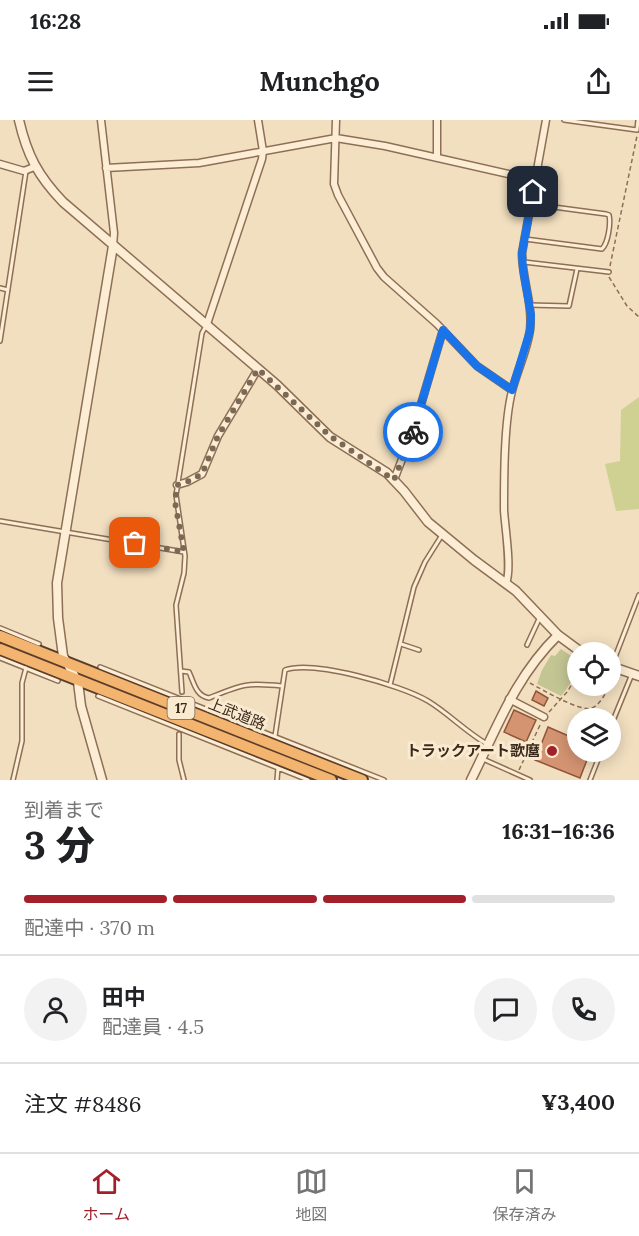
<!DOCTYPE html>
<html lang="ja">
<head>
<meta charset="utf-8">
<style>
  :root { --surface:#fff; --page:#f2f2f2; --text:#202124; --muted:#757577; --line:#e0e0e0; --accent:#a3202a }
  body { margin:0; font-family:Lora,"Noto Sans JP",serif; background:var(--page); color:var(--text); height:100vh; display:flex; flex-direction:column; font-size:22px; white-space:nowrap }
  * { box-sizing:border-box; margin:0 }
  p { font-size:20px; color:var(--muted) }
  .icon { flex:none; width:33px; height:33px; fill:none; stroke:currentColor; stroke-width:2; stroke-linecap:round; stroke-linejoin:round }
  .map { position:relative; height:660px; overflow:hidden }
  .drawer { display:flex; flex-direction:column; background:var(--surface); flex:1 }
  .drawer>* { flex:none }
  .tools { position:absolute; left:567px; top:522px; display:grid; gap:12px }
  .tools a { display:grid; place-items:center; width:54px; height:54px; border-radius:50%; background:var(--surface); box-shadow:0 3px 15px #0003; font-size:30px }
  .pin { position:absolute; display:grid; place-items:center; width:51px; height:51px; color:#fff; margin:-26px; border-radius:12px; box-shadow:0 3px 9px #0006 }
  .courier { position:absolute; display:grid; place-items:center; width:60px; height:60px; margin:-30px; border:4px solid #1a73e8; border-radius:50%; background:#fff; color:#222; box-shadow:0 2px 8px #0007 }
  .headline em { font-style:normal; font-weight:800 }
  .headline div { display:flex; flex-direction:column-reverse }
  .headline { display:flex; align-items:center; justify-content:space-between; height:102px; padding:0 24px }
  h1 { font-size:39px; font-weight:800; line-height:45px }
  .bar { display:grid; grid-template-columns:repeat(4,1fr); gap:9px 6px; align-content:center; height:72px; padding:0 24px }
  .bar i { height:8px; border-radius:4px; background:var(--line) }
  .bar .on { background:var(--accent) }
  .bar p { grid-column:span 4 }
  .line { display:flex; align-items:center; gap:15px; padding:0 24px; border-top:2px solid var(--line) }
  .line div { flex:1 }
  .round { display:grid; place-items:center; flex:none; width:63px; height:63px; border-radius:32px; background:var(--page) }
  .status { display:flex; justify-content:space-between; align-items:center; height:42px; padding:0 30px; background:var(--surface); direction:ltr }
  .status svg { height:16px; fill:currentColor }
  header { display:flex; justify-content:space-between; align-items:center; height:78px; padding:0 24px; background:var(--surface); font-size:27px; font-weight:800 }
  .dock { display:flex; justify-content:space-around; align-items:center; height:84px; border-top:2px solid var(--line); background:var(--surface); font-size:16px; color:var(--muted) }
  .dock a { display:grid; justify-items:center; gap:3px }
  .dock .on { color:var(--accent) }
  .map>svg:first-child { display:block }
  .green { fill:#cfd193 }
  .cemetery { fill:#c3c593 }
  .building { fill:#d49472; stroke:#8f5539; stroke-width:1.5 }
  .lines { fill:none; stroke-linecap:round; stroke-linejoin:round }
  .service-casing { stroke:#8d6f56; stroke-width:6 }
  .minor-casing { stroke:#8d6f56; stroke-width:9 }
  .tertiary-casing { stroke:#8d6f56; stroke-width:11 }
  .trunk-casing { stroke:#5b3d2b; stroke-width:14 }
  .path { stroke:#8d6f56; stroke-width:1.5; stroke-dasharray:4.5 3; stroke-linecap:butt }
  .service { stroke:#fcedd4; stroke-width:3 }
  .minor { stroke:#fcedd4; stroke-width:6 }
  .tertiary { stroke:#fcedd4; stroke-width:8 }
  .trunk { stroke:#f2b46e; stroke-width:10 }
  .done { stroke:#7b6955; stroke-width:6; stroke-dasharray:0 10.8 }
  .route { stroke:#1a73e8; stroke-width:8 }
  .poi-dot { fill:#a3202a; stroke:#f9ead0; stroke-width:2 }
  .labels { text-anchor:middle; stroke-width:6; stroke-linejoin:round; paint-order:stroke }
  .shield { fill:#f9ead0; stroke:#746352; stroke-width:1.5 }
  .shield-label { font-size:14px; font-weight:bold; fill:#3b291c }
  .street-label { font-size:15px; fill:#3b291c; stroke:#f9ead0 }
  .poi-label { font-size:15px; font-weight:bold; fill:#3b291c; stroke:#f9ead0; text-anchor:end }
</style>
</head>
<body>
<div class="status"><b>16:28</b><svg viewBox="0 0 49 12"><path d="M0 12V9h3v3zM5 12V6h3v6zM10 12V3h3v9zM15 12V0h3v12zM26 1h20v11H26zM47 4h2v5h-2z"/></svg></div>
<header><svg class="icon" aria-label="menu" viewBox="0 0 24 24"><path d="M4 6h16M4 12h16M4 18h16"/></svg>Munchgo<svg class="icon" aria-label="share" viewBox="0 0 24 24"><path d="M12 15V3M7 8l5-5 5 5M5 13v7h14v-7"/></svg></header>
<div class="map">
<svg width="639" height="660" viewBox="0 0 639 660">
  <rect width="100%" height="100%" fill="#f2dfc0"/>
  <path class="green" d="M639,277V389L616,391L605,344L620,341L621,290Z"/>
  <path class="cemetery" d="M561,529L577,540C578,552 569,567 561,576L537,564L542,550L551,535L555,536Z"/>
  <path class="building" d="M536,571L548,578L544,586L532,580Z
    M514,590L536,600L526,622L504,612Z
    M548,607L578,620V632H590L580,658L535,640Z"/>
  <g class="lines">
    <defs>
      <path id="service" d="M564,0L637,10L638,0
        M525,119L602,129C608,123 611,104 609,95L606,94L531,84
        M524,142L609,152
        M0,168L8,170
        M529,185L569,186L577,149
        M0,221L26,51
        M0,401L184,432
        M0,508L39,524
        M401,524L419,530
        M527,525L540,497
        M0,538L58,561
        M612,545L639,475
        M100,547L384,660
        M181,551L189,552C194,563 196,576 209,578C241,565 246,562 282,566
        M390,565L414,467L425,442L442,415
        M182,572L176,485L184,453L185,436L176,375L202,213L206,206
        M98,576L308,660
        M610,608L632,554
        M179,614V640L184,660
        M275,616L285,550C314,540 401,565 428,581C448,593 466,612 487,624
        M483,639L530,660
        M13,660L22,621V563L26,548
        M277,660L278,648
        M590,660L601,632"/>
      <path id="minor" d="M101,0L114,113L113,126
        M336,0L334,64L338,75L377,148L384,157L437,204L477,246L512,270
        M437,0V38
        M0,44L24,51L34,47
        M106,48L199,43L336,18L385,26L535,60
        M207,204L262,39L263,31L258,0
        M394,360L414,308L443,210
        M177,365L187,362L202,354L218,316L258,249
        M506,463C512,449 505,408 504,390C504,357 504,303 512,271C517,251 527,231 530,210C533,184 522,159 522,133L546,0
        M509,579L544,597"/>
      <path id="tertiary" d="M19,0C27,35 38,56 63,82L277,265L330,317L387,353L404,371L428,402L474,440L516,471L558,515L581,532
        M610,546L639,556
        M102,660L81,586L78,562L63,536L58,498L57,463L113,126
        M471,660C497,608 515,557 558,515"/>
      <path id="trunk" d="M0,516L362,660
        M0,529L331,660"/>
    </defs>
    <use href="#service" class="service-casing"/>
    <use href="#minor" class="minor-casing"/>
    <use href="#tertiary" class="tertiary-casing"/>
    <use href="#trunk" class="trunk-casing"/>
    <path class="path" d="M610,146L637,16
      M609,157L627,186L639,197
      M530,563C541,569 582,593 592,588C600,585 606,572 610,566
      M611,564L616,556
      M549,592L568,571L578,552
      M519,650L541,603"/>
    <use href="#service" class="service"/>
    <use href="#minor" class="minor"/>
    <use href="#tertiary" class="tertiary"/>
    <use href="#trunk" class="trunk"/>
  </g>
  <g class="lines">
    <path class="done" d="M135,423L184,432L175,382L177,365L187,362L202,354L218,316L258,249L330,316L394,360L413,312"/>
    <path class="route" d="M413,312L443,210L477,246L512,270L530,211L531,195L523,149L522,133L533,72"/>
  </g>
  <circle class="poi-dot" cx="552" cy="631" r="6"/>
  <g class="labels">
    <rect class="shield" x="167.5" y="577" width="27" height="22" rx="4.5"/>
    <g class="shield-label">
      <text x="181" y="593">17</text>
    </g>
    <g class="street-label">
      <text transform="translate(237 594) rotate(22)" y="5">上武道路</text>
    </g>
    <g class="poi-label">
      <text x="540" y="636">トラックアート歌麿</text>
    </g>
  </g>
</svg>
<div class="tools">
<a><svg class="icon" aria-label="locate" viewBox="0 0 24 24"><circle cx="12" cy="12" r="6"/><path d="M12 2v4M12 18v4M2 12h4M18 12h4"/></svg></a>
<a><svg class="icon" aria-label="layers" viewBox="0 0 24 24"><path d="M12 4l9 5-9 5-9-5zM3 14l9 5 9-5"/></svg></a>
</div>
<div class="pin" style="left:135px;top:423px;background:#ea580c"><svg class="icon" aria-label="bag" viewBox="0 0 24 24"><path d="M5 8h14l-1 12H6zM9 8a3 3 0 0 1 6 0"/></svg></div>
<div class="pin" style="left:533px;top:72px;background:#1f2937"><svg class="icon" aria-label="home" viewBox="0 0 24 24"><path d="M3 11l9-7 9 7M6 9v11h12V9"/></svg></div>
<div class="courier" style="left:413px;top:312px"><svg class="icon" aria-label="bike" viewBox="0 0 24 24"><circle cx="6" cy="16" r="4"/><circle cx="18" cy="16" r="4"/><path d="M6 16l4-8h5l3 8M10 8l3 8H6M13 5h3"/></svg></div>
</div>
<section class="drawer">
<div class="headline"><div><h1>3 分</h1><p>到着まで</p></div><em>16:31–16:36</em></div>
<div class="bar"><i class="on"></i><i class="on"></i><i class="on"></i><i></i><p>配達中 · 370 m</p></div>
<div class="line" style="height:108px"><a class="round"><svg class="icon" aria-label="person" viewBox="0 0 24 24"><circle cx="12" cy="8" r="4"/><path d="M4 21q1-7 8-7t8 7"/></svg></a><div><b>田中</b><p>配達員 · 4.5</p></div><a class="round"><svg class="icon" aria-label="chat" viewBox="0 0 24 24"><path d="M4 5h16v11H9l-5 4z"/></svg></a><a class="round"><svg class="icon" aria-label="phone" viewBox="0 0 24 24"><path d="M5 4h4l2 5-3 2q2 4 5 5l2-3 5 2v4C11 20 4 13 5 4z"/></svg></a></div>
<div class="line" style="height:78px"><div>注文 #8486</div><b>¥3,400</b></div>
</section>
<nav class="dock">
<a class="on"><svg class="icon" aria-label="home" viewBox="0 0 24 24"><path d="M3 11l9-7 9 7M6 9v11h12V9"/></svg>ホーム</a>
<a><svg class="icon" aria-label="map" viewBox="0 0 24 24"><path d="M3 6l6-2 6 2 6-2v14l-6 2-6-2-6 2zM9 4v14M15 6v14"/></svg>地図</a>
<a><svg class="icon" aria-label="saved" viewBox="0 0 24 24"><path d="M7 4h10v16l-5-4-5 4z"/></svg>保存済み</a>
</nav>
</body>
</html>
